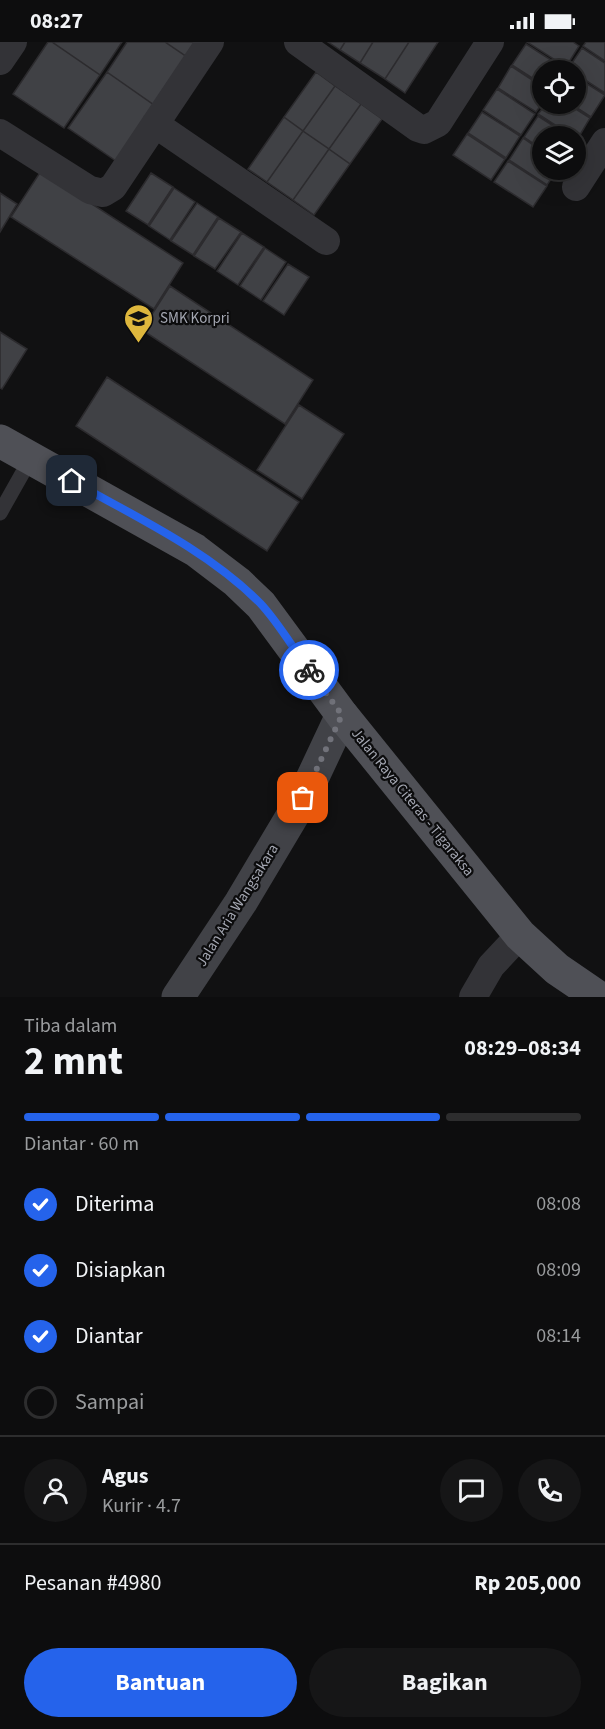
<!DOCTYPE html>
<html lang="id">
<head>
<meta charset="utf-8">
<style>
  :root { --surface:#0d0d0e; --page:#161617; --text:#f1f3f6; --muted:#9a9c9e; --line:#2d2d2e; --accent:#2563eb }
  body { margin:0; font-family:"Source Sans 3",sans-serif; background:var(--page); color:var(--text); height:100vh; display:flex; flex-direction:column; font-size:22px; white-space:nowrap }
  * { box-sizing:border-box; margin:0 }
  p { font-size:20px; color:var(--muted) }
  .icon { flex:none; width:33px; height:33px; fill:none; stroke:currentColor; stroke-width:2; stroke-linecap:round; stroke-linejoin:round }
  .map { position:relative; height:955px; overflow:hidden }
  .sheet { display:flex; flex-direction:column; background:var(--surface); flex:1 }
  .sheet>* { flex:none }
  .tools { position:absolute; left:532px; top:18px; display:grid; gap:12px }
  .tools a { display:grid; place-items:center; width:54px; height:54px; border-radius:50%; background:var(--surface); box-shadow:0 6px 24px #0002,0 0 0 2px var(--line); font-size:30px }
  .pin { position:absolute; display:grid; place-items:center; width:51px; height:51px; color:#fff; margin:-26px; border-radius:12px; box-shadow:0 3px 9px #0006 }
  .courier { position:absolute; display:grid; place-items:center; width:60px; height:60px; margin:-30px; border:4px solid #2563eb; border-radius:50%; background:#fff; color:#222; box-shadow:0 2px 8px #0007 }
  .head em { font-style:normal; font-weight:700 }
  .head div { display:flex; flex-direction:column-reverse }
  .head { display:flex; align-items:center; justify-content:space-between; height:102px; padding:0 24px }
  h1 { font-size:39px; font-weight:700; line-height:45px }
  .bar { display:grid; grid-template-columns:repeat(4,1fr); gap:9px 6px; align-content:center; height:72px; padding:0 24px }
  .bar i { height:8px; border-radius:4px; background:var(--line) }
  .bar .selected { background:var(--accent) }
  .bar p { grid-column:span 4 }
  .line { display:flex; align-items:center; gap:15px; padding:0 24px; border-top:2px solid var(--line) }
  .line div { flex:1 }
  .round { display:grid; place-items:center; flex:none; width:63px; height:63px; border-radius:32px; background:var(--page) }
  ol { padding:0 24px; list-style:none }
  li { display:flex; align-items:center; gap:18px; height:66px }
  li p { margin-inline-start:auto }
  li .icon { padding:6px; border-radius:50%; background:var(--accent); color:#fff; stroke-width:4 }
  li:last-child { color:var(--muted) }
  li i { width:33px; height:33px; border:3px solid var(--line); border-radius:50% }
  .cta { display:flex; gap:12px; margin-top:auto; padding:12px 24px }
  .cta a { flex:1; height:69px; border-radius:36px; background:var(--accent); color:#fff; font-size:24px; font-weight:700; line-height:69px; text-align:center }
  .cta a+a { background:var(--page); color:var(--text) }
  .status { display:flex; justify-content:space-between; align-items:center; height:42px; padding:0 30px; background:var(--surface); direction:ltr }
  .status svg { height:16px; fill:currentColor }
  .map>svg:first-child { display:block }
  .building { fill:#404145; stroke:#2c2b2e; stroke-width:1.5 }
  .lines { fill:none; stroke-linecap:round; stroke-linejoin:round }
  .lane { stroke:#333337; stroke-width:15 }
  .street { stroke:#333337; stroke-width:28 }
  .secondary { stroke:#414247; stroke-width:33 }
  .primary { stroke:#4f5056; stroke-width:33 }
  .done { stroke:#71727a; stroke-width:6; stroke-dasharray:0 10.8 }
  .route { stroke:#2563eb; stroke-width:8 }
  .labels { text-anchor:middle; stroke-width:4.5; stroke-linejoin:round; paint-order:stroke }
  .poi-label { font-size:15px; fill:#a4a7b2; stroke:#0c0c0d; text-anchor:start }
  .street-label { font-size:15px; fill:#a4a7b2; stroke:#0c0c0d }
</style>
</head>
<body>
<div class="status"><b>08:27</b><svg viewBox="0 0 49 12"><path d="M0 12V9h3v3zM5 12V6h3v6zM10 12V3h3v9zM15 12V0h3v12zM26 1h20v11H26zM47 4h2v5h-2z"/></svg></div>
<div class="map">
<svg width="605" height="955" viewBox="0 0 605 955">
  <rect width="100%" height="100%" fill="#111112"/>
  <path class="building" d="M48,0H52L100,33L64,86L13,52Z
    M52,0H122L100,33Z
    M127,0H165L187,15L154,63L107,30Z
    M165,0H197L187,15Z
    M328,0H345L340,8Z
    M345,0H373L360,21L340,8Z
    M373,0H409L385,37L360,21Z
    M409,0H438L405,51L385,37Z
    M527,0H573L579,4L566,25Z
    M586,0H605V19L583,4Z
    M526,2L565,27L564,28H543V43L512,23Z
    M582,6L605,21V51L576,32V28L568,27Z
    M511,24L543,45V60L536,70L498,46Z
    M107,30L154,63L116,119L68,86Z
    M316,30L335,44L303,89L284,75Z
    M576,35L605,53L591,75L571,62H576Z
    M335,44L361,62L329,107L303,89Z
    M497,47L535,72L521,93L483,68Z
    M361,62L382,77L350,122L329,107Z
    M546,62H568L590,76L577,98L576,94H572L538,72Z
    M482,70L520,94L506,116L468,91Z
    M538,74L569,94H543V108L524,95Z
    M284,75L303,89L267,140L248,127Z
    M303,89L329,107L293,158L267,140Z
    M467,92L505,117L491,138L453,113Z
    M523,96L543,110V128H557L547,143L509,118Z
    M329,107L350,122L314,173L293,158Z
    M508,119L547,144L533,165L494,140Z
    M41,129L183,221L154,267L11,175Z
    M151,131L173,145L148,183L126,169Z
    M174,146L195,160L170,198L149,184Z
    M0,151L17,162L0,190Z
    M197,161L218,175L193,213L171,199Z
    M219,176L241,190L215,227L194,214Z
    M242,191L264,205L238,243L217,229Z
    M265,206L286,220L261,258L240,244Z
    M288,222L309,235L284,273L263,259Z
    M170,244L313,338L285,382L142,288Z
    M0,290L27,307L2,347L0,346Z
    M107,335L299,460L267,509L76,384Z
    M299,363L344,392L302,457L257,428Z"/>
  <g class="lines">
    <path class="lane" d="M0,471L31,416"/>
    <path class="street" d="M298,0L418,86L424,88L438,81L490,0
      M0,19L13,0
      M155,82L326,199
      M0,91L90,148L103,151L113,145L210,0
      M576,145L605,100
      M473,955L491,924L520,893"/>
    <path class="secondary" d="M178,955L241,860L303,756L342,673"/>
    <path class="primary" d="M0,399L195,508L237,540L261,563L342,673L520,893L557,927L598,955"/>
  </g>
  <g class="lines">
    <path class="done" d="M303,756L342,673L309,628"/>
    <path class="route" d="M72,439C136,475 207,508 260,561C278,580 293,606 309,628"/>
  </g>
  <defs>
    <symbol id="school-pin" viewBox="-11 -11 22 30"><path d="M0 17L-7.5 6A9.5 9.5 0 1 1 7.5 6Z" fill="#deb73d" stroke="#0c0c0d"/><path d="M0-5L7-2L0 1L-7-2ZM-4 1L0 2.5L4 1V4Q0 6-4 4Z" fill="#111"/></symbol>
  </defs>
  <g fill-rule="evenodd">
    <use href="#school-pin" x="122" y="260" width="33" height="45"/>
  </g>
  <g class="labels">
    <g class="poi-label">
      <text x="160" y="281">SMK Korpri</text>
    </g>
    <g class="street-label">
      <text transform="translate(413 760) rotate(51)" y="5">Jalan Raya Citeras - Tigaraksa</text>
      <text transform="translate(237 863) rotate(-58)" y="5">Jalan Aria Wangsakara</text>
    </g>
  </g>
</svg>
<div class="tools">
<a><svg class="icon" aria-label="locate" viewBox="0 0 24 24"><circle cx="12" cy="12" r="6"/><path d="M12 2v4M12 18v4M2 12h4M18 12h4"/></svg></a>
<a><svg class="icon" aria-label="layers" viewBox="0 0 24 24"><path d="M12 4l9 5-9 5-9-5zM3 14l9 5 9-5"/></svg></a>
</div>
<div class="pin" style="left:303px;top:756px;background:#ea580c"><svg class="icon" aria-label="bag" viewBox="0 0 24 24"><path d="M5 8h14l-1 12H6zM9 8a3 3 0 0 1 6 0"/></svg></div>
<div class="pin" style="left:72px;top:439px;background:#1f2937"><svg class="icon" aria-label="home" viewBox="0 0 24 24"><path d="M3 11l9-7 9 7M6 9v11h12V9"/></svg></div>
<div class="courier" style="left:309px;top:628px"><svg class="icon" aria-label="bike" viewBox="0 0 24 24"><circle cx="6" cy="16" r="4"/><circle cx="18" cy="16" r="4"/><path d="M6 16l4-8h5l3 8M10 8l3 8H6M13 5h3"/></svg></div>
</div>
<section class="sheet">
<div class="head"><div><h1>2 mnt</h1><p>Tiba dalam</p></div><em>08:29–08:34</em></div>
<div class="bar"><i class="selected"></i><i class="selected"></i><i class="selected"></i><i></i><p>Diantar · 60 m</p></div>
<ol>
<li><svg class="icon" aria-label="check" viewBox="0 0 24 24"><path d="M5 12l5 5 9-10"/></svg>Diterima<p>08:08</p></li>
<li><svg class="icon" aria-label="check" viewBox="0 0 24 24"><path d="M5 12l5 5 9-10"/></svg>Disiapkan<p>08:09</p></li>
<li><svg class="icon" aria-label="check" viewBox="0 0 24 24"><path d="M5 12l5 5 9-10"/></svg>Diantar<p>08:14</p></li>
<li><i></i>Sampai</li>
</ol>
<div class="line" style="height:108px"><a class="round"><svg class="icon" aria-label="person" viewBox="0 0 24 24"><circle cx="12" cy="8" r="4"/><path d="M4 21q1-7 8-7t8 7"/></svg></a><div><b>Agus</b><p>Kurir · 4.7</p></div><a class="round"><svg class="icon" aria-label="chat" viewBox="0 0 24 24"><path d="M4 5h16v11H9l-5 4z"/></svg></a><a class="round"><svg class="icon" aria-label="phone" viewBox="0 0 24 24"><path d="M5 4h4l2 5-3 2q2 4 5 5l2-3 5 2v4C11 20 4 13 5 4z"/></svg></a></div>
<div class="line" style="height:78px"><div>Pesanan #4980</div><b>Rp 205,000</b></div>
<div class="cta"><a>Bantuan</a><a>Bagikan</a></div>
</section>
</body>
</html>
